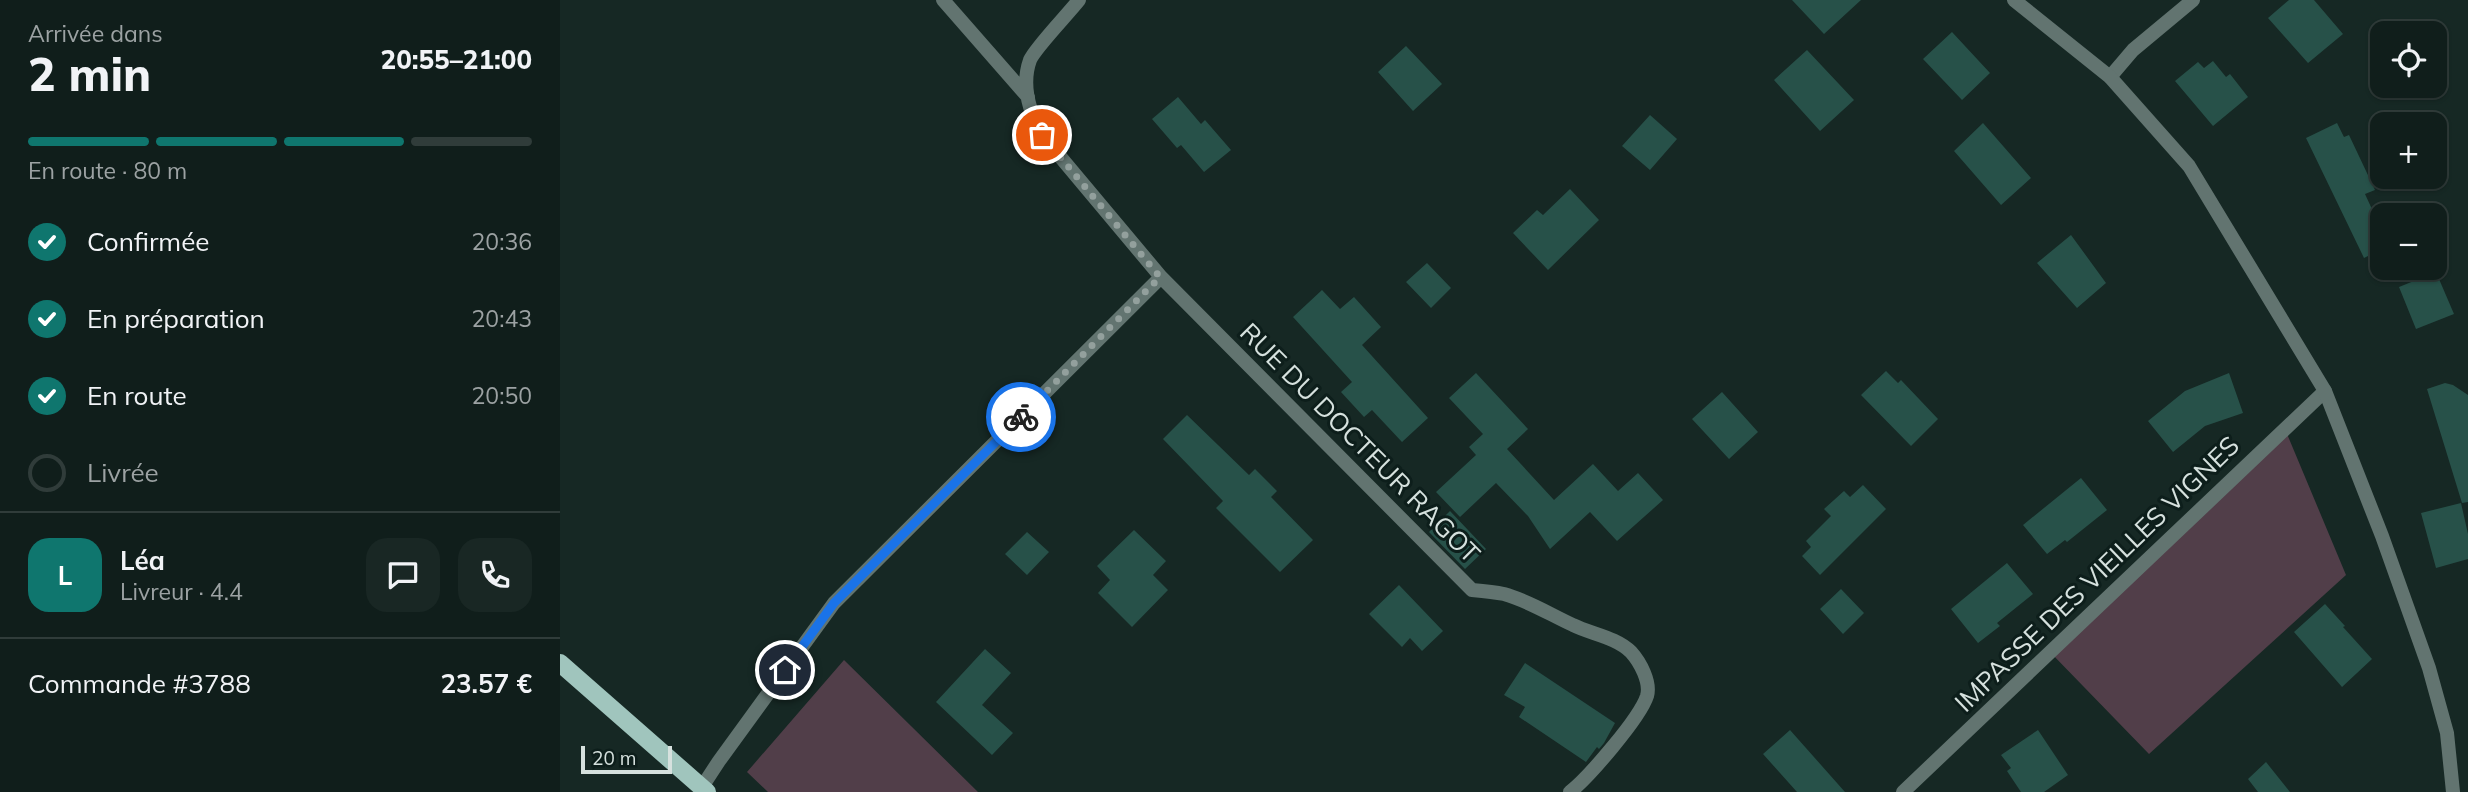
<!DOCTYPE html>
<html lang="fr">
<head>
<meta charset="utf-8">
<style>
  :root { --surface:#101e1b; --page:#192724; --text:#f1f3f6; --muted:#9ca2a3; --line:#303c3a; --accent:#0f766e }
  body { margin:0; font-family:Mulish,sans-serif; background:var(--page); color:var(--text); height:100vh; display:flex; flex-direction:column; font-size:26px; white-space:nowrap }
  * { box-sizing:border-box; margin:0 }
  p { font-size:23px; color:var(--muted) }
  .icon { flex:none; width:38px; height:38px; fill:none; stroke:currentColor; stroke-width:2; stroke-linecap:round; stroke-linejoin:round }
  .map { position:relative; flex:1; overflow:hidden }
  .sheet { display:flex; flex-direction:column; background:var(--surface); width:560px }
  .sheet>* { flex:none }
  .buttons { position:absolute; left:1810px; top:21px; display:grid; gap:14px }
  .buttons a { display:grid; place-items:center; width:77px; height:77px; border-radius:14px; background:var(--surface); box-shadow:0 2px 5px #0004,0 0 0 2px var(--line); font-size:35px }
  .scale { position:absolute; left:21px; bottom:18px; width:91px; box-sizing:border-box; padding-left:7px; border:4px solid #d6e1de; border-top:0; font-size:19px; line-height:24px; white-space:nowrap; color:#d6e1de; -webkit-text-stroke:5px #0d1e1b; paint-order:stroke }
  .pin { position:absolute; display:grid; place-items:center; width:60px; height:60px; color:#fff; margin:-30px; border:4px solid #fff; border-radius:50%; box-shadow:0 2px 7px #0007 }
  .courier { position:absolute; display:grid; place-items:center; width:70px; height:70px; margin:-35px; border:5px solid #1a73e8; border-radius:50%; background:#fff; color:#222; box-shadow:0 2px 9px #0007 }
  .overview em { font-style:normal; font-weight:800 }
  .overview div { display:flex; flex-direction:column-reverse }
  .overview { display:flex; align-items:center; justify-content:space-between; height:119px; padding:0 28px }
  h1 { font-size:46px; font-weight:800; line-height:52px }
  .bar { display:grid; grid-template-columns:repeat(4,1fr); gap:10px 7px; align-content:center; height:84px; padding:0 28px }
  .bar i { height:9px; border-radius:5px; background:var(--line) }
  .bar .on { background:var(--accent) }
  .bar p { grid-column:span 4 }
  .line { display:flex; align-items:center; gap:18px; padding:0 28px; border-top:2px solid var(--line) }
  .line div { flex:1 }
  .round { display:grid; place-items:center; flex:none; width:74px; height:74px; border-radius:21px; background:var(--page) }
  ol { padding:0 28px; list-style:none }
  li { display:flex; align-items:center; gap:21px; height:77px }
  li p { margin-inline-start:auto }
  li .icon { padding:7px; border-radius:50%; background:var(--accent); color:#fff; stroke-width:4 }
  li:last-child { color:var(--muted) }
  li i { width:38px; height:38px; border:4px solid var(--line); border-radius:50% }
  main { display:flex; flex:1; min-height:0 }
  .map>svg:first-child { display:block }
  .green { fill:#513e49 }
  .building { fill:#275149 }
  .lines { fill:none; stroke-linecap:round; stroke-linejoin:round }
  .lane { stroke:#627470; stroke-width:14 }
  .street { stroke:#627470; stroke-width:14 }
  .primary { stroke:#a0c5bd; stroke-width:18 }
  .done { stroke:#93a09d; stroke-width:7; stroke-dasharray:0 12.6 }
  .route { stroke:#1a73e8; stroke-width:9 }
  .labels { text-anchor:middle; stroke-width:6; stroke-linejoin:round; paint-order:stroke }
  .street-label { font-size:26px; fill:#d6e1de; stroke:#0d1e1b }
</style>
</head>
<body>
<main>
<section class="sheet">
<div class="overview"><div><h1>2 min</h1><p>Arrivée dans</p></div><em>20:55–21:00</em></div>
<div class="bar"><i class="on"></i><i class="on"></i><i class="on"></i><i></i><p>En route · 80 m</p></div>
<ol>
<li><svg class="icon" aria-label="check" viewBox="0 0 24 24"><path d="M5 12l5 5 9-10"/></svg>Confirmée<p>20:36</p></li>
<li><svg class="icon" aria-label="check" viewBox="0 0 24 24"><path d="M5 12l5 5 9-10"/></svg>En préparation<p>20:43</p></li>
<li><svg class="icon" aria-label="check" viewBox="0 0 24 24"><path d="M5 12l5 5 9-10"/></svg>En route<p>20:50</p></li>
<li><i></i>Livrée</li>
</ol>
<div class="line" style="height:126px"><b class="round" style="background:var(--accent);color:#fff">L</b><div><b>Léa</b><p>Livreur · 4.4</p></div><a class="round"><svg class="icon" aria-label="chat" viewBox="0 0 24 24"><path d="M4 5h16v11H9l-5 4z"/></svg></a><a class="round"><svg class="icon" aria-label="phone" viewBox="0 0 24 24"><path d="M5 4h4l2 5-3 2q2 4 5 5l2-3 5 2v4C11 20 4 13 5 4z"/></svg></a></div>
<div class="line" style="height:91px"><div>Commande #3788</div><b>23.57 €</b></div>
</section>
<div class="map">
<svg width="1908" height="792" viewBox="0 0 1908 792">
  <rect width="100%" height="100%" fill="#162824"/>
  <path class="green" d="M1725,429L1786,575L1589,754L1490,652Z
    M284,660L418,792H208L187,772Z"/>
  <path class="building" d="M1232,0H1301L1264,34Z
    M1729,0H1754L1783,34L1748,63L1708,18Z
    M1392,32L1430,73L1402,100L1363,59Z
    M846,46L882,84L853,111L818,72Z
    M1247,50L1294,100L1260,131L1214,80Z
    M1653,61L1666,77L1670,74L1688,97L1653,126L1615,81L1638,62L1644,68Z
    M618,97L641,124L645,120L671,150L644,172L621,145L617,148L592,119Z
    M1090,115L1117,139L1090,170L1062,146Z
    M1423,123L1471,178L1441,205L1394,151Z
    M1777,123L1784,137L1789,135L1815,190L1805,194L1822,231V249L1804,258L1746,138Z
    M1010,189L1039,220L988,270L953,233L977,210L983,215Z
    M1511,235L1546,283L1517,308L1477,263Z
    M867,263L891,288L871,308L846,282Z
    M1876,272L1894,314L1856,329L1839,287Z
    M762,290L780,309L794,297L821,327L802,345L868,418L842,442L812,410L804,417L781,392L792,382L733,317Z
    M1326,371L1338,383L1341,380L1378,419L1351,446L1301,395Z
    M916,373L968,429L947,449L994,500L1033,464L1058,491L1078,473L1103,500L1057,541L1030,512L990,549L968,516L936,483L900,517L876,492L916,455L909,447L923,434L889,398Z
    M1669,373L1683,413L1645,426L1613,452L1588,421L1625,391Z
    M1885,383L1893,385L1908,395V502L1902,503L1867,389Z
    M1162,392L1198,432L1169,459L1132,419Z
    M627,415L689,475L695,469L717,491L711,497L753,540L720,572L656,508L663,501L603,439Z
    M1521,478L1547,510L1507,542L1505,540L1487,554L1463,525Z
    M1303,485L1326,509L1260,575L1242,556L1251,547L1246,541L1271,516L1264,509L1284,491L1290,497Z
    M1901,503L1908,534V559L1876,568L1861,513Z
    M890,511L926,549L905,569L869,532Z
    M574,530L606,561L593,575L608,590L572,627L538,593L550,580L537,566Z
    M467,532L489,552L467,575L445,554Z
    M1447,563L1473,594L1437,623L1440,626L1418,643L1391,609Z
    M839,585L883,631L862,651L850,638L842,647L809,614Z
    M1281,589L1304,613L1283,634L1260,609Z
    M1765,604L1785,626L1783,627L1812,659L1782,687L1734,632Z
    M425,649L451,673L422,705L453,733L432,755L376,702Z
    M965,663L1055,723L1044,743L1039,749L1037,747L1026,762L959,717L965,707L944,695Z
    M1230,730L1285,792H1237L1203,754Z
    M1478,730L1508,775L1484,792H1461L1447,771L1451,768L1441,755Z
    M1706,762L1730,792H1698L1688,779Z"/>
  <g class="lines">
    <path class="lane" d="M1550,77L1573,50L1633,0
      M1343,792L1765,391"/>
    <path class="street" d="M383,0L468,97
      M519,0C509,13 475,48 470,60C461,85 470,113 482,135L601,277L912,590C923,591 934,592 944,594C967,600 991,615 1013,625C1031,634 1056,637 1071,652C1080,662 1091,682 1087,696C1080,718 1028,778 1010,792
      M1454,0L1550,77L1629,166L1765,391L1822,536L1869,668L1887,733L1893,792
      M142,787L159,761L274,603L601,277"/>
    <path class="primary" d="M0,663L147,792"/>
  </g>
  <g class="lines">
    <path class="done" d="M461,417L600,277L482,135"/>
    <path class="route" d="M225,670L274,603L461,417"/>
  </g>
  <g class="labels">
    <g class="street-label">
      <text transform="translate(800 443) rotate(45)" y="9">RUE DU DOCTEUR RAGOT</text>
      <text transform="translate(1537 574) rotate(-44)" y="9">IMPASSE DES VIEILLES VIGNES</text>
    </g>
  </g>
</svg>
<div class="buttons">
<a><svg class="icon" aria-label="locate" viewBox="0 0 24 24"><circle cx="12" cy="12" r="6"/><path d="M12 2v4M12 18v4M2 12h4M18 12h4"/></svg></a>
<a>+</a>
<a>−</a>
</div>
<div class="scale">20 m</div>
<div class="pin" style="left:482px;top:135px;background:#ea580c"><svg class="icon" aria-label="bag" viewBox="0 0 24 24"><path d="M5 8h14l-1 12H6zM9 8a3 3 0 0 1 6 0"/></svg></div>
<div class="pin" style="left:225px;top:670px;background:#1f2937"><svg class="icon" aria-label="home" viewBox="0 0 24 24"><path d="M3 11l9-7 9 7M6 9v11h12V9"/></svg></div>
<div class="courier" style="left:461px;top:417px"><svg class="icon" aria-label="bike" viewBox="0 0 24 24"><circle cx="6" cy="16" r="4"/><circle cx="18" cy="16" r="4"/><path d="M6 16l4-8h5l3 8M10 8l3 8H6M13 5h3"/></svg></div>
</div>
</main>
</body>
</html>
